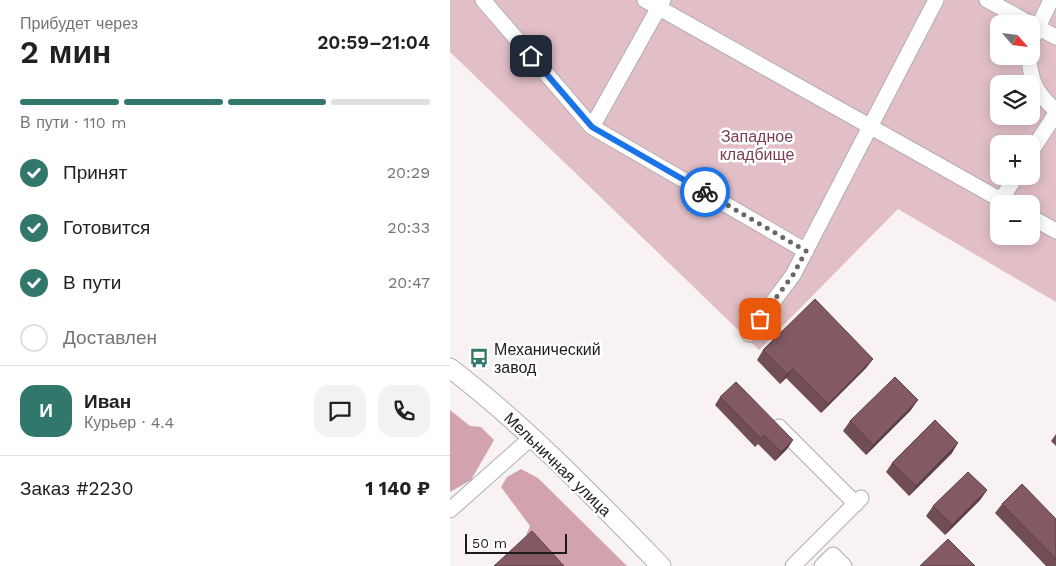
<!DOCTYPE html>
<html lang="ru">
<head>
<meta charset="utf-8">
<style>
  :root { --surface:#fff; --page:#f2f2f2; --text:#202124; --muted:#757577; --line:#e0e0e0; --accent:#31776c }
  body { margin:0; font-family:"Work Sans",sans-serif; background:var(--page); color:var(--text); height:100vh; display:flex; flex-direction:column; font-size:19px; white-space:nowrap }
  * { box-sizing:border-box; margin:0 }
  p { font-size:16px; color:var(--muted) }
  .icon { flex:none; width:28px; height:28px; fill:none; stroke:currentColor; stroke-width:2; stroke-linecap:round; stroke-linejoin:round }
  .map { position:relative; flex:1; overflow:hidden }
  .sheet { display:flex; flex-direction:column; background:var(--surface); width:450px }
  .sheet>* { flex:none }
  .needle { width:32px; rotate:118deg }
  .fabs { position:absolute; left:540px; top:15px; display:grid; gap:10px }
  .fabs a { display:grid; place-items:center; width:50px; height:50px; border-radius:10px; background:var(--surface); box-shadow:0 2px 12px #0003; font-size:25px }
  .scale { position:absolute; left:15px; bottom:12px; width:102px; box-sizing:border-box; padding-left:5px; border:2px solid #1d1b1b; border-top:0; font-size:14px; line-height:18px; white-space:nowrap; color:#1d1b1b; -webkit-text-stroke:4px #fff; paint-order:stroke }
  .pin { position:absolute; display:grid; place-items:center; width:42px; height:42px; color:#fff; margin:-21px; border-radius:10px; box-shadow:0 2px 8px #0006 }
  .courier { position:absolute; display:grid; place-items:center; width:50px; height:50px; margin:-25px; border:4px solid #1a73e8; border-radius:50%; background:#fff; color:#222; box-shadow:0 1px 6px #0007 }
  .head em { font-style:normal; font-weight:600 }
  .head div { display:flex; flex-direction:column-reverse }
  .head { display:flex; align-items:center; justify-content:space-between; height:85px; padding:0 20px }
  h1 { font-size:32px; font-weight:600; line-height:38px }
  .bar { display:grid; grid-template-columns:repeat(4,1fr); gap:8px 5px; align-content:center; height:60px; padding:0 20px }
  .bar i { height:6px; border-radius:4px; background:var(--line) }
  .bar .active { background:var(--accent) }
  .bar p { grid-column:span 4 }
  .line { display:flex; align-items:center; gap:12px; padding:0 20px; border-top:1px solid var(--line) }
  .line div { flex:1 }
  .round { display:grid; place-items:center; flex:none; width:52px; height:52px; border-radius:15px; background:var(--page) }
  ol { padding:0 20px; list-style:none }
  li { display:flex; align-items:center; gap:15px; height:55px }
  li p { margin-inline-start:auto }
  li .icon { padding:5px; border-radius:50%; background:var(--accent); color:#fff; stroke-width:4 }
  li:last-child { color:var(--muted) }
  li i { width:28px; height:28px; border:2px solid var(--line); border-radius:50% }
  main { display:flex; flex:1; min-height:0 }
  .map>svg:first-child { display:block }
  .green { fill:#e2bfc7; fill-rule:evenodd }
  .forest { fill:#d2a3af }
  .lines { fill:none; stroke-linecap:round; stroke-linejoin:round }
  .minor-casing { stroke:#b3acae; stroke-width:17 }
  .major-casing { stroke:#b3acae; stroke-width:21 }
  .minor { stroke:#fff; stroke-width:15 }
  .major { stroke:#fff; stroke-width:19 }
  .wall { fill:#714d56 }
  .shaded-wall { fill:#5c3e46 }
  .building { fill:#835964; stroke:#5c3e46 }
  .done { stroke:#6a6667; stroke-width:5; stroke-dasharray:0 9 }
  .route { stroke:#1a73e8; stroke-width:6 }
  .labels { text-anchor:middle; stroke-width:5; stroke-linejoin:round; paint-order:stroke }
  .park-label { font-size:16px; fill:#7c3f51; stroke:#fff }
  .poi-label { font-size:16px; fill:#1d1b1b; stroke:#fff; text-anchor:start }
  .street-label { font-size:16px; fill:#1d1b1b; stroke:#fff }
</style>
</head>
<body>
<main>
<section class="sheet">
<div class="head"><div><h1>2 мин</h1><p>Прибудет через</p></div><em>20:59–21:04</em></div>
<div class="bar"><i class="active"></i><i class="active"></i><i class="active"></i><i></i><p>В пути · 110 m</p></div>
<ol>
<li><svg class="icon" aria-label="check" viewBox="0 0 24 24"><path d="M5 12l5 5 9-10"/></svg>Принят<p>20:29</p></li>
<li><svg class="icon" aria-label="check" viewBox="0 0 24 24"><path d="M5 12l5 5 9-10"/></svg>Готовится<p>20:33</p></li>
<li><svg class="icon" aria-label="check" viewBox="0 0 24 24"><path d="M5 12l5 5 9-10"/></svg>В пути<p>20:47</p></li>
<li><i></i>Доставлен</li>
</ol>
<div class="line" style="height:90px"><b class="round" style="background:var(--accent);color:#fff">И</b><div><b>Иван</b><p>Курьер · 4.4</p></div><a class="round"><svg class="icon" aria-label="chat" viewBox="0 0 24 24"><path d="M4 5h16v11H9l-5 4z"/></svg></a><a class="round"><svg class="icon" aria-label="phone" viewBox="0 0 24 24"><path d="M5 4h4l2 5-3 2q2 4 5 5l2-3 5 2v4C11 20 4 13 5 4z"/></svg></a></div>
<div class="line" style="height:65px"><div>Заказ #2230</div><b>1 140 ₽</b></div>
</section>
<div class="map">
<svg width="606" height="566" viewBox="0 0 606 566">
  <rect width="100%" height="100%" fill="#f8f2f3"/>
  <path class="green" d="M0,0H606V302L448,209L309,350L0,52ZM549,24H581V56H549ZM549,84H581V116H549ZM549,144H581V176H549ZM549,204H581V236H549Z"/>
  <path class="forest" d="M0,410L20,426L31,427L44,440L21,480L0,492Z
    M71,469L88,478L177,566H94L73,543L80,526L51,487L57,477Z"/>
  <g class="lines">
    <defs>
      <path id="minor" d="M33,0L142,127L356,251
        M195,0L558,204
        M537,0L581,24
        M581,24L606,37
        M581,42L601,0
        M579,56C580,83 587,93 606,111
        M142,127L213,0
        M581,152L606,113
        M551,200L566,176
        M581,217L606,231
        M299,334L343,275L486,0
        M329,427L406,504
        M0,510L82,437
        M343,566L411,498
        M372,566L383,555L394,566"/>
      <path id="major" d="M0,368C77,427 144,497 211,566"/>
    </defs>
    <use href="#minor" class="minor-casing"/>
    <use href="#major" class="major-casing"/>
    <use href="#minor" class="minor"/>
    <use href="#major" class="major"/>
  </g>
  <path class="wall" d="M313,350L423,359L416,368L371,413L336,378L330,384L307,360Z
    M270,397L343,440L337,449L325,461L308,444L305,447L265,405Z
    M461,410L416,455L393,431L400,421Z
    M606,434V446L601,441Z
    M502,453L459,496L436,472L442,463Z
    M537,490L530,500L495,535L476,516L483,506Z
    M552,504L606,519V566H596L545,513Z"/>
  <path class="shaded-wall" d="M423,359L416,368L371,413L378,404Z
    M343,369L336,378L330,384L337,374Z
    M468,400L461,410L416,455L423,445Z
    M343,440L337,449L325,461L331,452Z
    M508,443L502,453L459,496L466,486Z
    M537,490L530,500L495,535L502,525Z"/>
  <path class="building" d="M365,299L423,359L378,404L343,369L337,374L313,350Z
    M445,377L468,400L423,445L400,421Z
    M286,382L343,440L331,452L314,435L311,439L270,397Z
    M485,420L508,443L466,486L442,463Z
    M518,472L537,490L502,525L483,506Z
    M572,484L606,519V559L552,504Z
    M82,531L114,566H44Z
    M498,539L525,566H470Z"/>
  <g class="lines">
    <path class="done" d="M255,192L356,251L343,275L310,319"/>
    <path class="route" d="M81,56L142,127L255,192"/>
  </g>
  <defs>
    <symbol id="bus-bare" viewBox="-9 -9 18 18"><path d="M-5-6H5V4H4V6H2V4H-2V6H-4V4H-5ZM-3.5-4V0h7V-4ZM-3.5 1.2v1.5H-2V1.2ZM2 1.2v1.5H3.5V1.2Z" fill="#31776c" stroke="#fff" stroke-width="2.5" paint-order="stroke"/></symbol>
  </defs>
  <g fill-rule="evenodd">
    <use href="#bus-bare" x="15" y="344" width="28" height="28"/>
  </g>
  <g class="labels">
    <g class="park-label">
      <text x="307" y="142">Западное<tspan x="307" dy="18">кладбище</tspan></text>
    </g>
    <g class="poi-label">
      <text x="44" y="355">Механический<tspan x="44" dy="18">завод</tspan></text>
    </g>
    <g class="street-label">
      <text transform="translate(108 464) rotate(44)" y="6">Мельничная улица</text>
    </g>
  </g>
</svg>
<div class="fabs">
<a><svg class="needle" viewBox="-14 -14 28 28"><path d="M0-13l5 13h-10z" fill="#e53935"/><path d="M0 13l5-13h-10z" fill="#757577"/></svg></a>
<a><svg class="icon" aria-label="layers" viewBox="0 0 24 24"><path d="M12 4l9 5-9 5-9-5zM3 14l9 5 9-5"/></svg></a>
<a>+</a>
<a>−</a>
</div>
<div class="scale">50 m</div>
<div class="pin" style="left:310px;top:319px;background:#ea580c"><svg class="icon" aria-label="bag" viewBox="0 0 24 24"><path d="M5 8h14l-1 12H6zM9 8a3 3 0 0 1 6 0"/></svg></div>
<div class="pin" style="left:81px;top:56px;background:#1f2937"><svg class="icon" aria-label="home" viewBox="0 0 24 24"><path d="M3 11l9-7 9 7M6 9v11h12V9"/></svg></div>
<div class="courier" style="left:255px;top:192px"><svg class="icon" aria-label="bike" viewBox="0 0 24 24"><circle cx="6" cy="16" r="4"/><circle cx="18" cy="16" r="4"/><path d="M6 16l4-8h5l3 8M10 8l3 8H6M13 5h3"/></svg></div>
</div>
</main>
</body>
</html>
